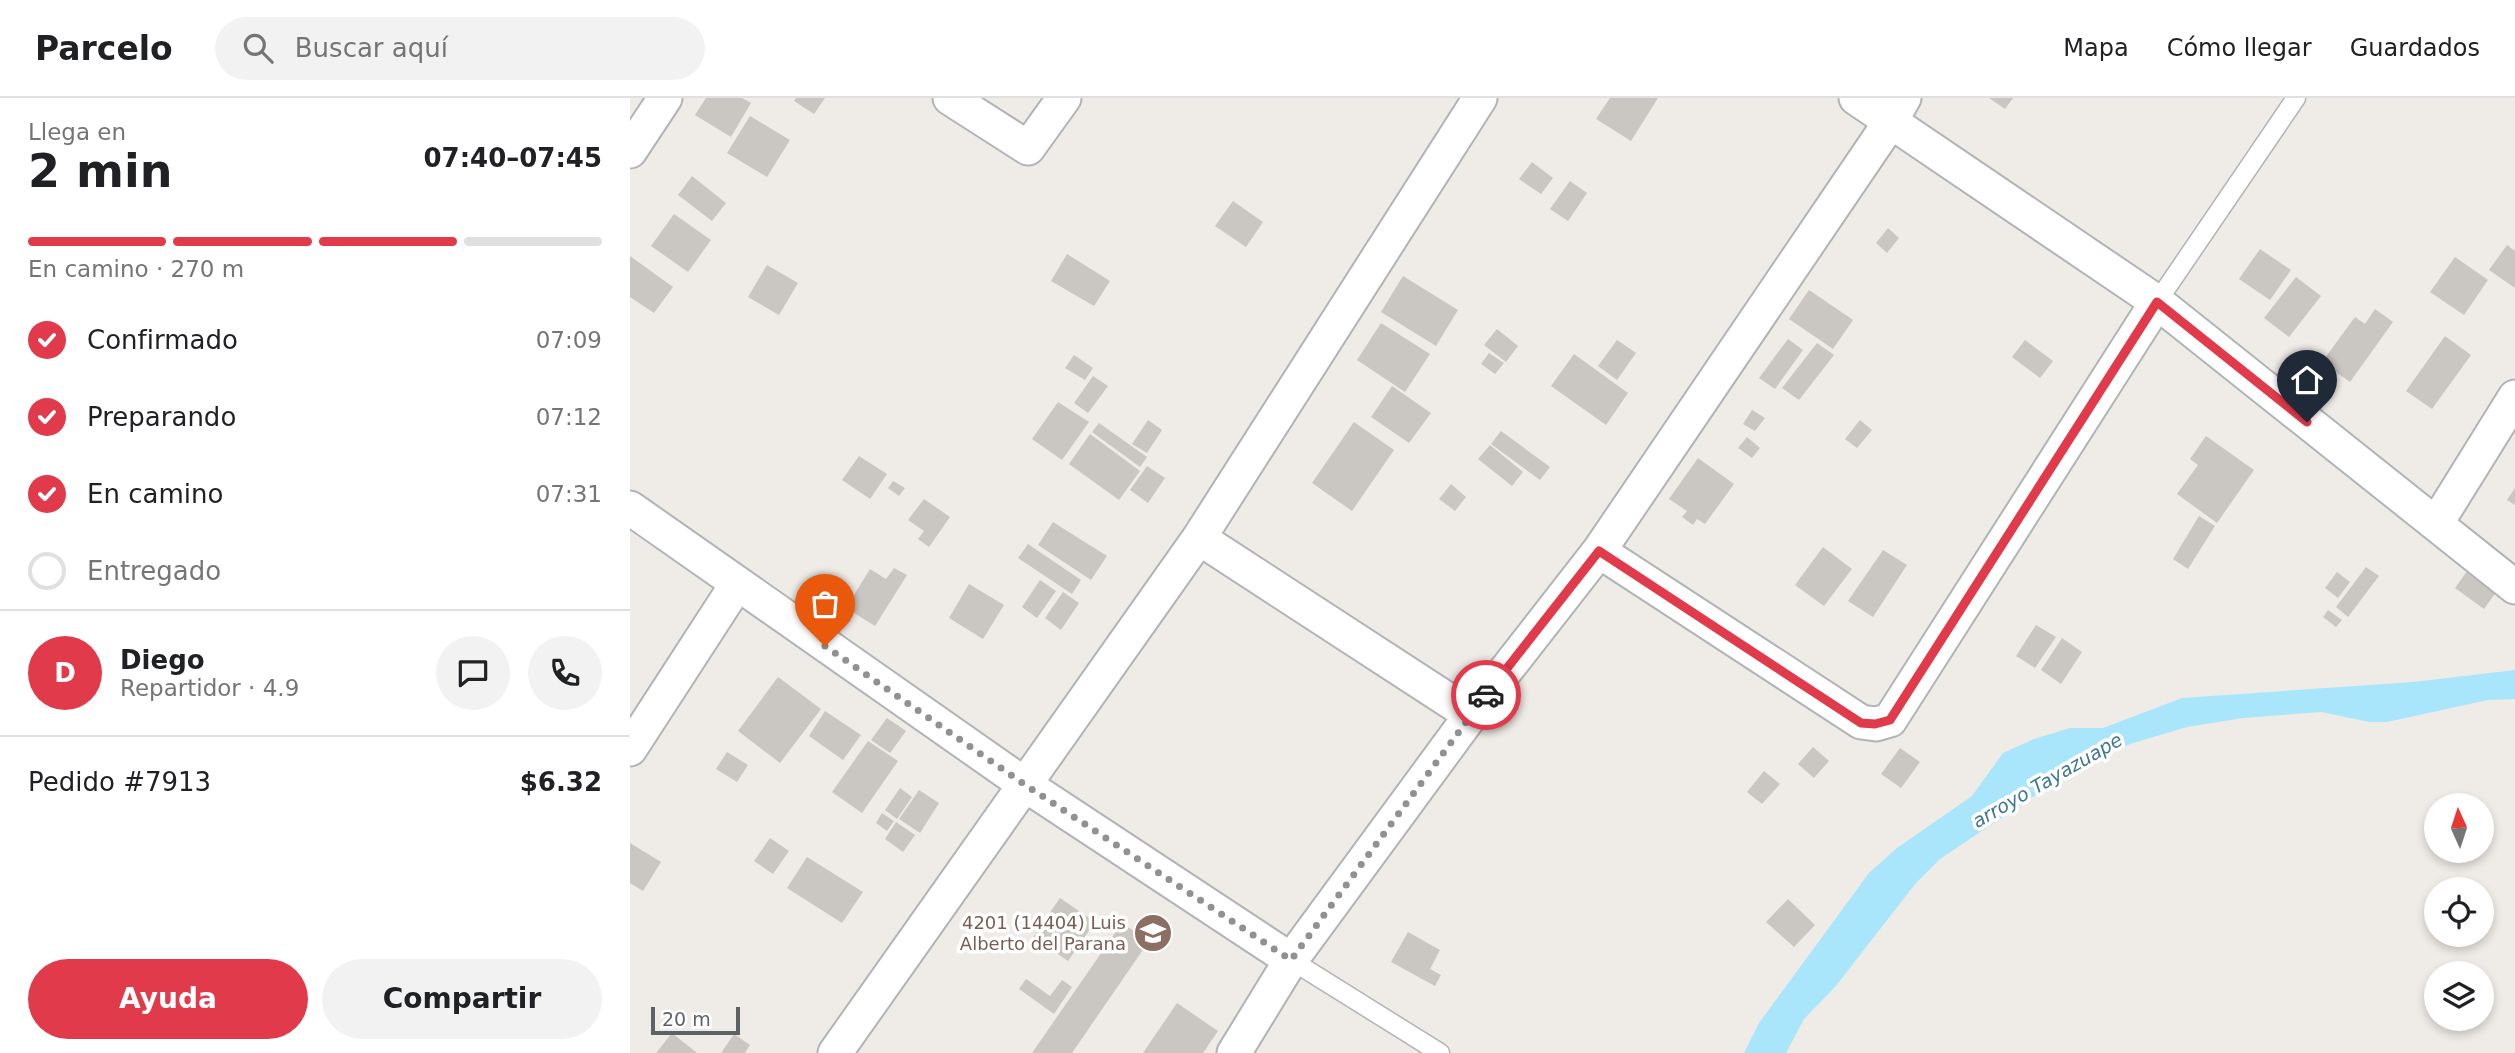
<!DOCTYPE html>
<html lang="es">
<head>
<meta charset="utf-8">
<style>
  :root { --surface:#fff; --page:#f2f2f2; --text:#202124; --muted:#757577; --line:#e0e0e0; --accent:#e13a4b }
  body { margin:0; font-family:"DejaVu Sans",sans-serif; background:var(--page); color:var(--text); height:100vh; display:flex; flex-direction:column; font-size:26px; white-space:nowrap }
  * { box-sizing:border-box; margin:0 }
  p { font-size:23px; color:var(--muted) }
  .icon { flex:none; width:38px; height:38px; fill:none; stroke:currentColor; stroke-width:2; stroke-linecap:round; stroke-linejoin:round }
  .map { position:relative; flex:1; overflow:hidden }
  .details { display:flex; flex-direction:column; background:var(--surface); width:630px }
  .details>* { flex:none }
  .needle { width:46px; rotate:357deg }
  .tools { position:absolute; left:1794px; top:695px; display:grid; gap:14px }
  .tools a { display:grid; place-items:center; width:70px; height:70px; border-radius:50%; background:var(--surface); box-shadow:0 4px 10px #0003; font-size:35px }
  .scale { position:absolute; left:21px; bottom:18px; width:89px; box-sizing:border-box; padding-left:7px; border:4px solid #5d6265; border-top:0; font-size:19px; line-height:24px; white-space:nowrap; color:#5d6265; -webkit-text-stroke:5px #fff; paint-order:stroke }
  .pin { position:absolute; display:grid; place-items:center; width:60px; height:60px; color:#fff; margin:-72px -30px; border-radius:50% 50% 50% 0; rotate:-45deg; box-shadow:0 0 7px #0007 }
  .pin .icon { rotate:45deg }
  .courier { position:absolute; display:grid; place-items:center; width:70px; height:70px; margin:-35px; border:5px solid #e13a4b; border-radius:50%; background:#fff; color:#222; box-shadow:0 2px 9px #0007 }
  .summary em { font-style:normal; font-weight:600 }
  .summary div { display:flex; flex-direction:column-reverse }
  .summary { display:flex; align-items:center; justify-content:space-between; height:119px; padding:0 28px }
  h1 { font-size:46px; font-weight:600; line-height:52px }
  .bar { display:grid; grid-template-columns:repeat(4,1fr); gap:10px 7px; align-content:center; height:84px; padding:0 28px }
  .bar i { height:9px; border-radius:5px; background:var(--line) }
  .bar .current { background:var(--accent) }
  .bar p { grid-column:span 4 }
  .line { display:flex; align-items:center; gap:18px; padding:0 28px; border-top:2px solid var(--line) }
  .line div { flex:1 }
  .round { display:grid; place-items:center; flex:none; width:74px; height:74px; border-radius:37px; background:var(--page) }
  ol { padding:0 28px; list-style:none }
  li { display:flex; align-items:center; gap:21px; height:77px }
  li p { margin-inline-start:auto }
  li .icon { padding:7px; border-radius:50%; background:var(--accent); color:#fff; stroke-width:4 }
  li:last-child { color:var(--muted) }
  li i { width:38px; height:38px; border:4px solid var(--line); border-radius:50% }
  .primary-button { display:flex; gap:14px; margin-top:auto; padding:14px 28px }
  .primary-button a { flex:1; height:80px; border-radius:42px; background:var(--accent); color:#fff; font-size:28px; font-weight:600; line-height:80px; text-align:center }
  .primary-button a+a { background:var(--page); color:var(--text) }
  header { display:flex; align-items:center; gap:42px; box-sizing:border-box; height:98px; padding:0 35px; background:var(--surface); border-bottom:2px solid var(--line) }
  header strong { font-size:33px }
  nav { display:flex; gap:38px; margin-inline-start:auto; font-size:24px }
  .search { width:490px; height:63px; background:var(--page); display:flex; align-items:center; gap:18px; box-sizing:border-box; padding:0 24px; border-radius:38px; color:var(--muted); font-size:26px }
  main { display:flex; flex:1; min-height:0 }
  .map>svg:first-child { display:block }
  .water { fill:#aae6fb }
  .building { fill:#cac6c2 }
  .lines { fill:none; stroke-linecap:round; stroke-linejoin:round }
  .lane-casing { stroke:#b1b4b7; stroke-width:21 }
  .street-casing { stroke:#b1b4b7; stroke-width:37 }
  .lane { stroke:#fff; stroke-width:18 }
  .street { stroke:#fff; stroke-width:33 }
  .done { stroke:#909292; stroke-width:7; stroke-dasharray:0 12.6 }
  .route { stroke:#e13a4b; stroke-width:9 }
  .labels { text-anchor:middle; stroke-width:7; stroke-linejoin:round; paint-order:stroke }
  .education-label { font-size:18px; fill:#785e54; stroke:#fff; text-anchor:end }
  .water-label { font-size:19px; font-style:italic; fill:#3e7793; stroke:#fff }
</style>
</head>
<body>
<header>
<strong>Parcelo</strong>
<div class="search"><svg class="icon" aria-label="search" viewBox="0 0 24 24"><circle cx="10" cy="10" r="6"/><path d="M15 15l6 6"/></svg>Buscar aquí</div>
<nav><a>Mapa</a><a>Cómo llegar</a><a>Guardados</a></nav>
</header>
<main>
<section class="details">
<div class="summary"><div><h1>2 min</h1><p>Llega en</p></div><em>07:40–07:45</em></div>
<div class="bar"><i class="current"></i><i class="current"></i><i class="current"></i><i></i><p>En camino · 270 m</p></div>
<ol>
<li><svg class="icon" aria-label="check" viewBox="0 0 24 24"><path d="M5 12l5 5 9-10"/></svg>Confirmado<p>07:09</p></li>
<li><svg class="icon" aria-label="check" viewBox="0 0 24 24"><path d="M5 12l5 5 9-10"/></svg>Preparando<p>07:12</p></li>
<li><svg class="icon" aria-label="check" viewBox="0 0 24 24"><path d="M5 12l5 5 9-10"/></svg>En camino<p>07:31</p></li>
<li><i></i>Entregado</li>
</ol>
<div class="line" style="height:126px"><b class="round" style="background:var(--accent);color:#fff">D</b><div><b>Diego</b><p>Repartidor · 4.9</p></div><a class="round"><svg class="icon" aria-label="chat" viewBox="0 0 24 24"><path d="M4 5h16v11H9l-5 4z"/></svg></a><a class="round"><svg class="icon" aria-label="phone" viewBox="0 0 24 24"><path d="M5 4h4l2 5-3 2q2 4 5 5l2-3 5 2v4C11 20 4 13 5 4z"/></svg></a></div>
<div class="line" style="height:91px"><div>Pedido #7913</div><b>$6.32</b></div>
<div class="primary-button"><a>Ayuda</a><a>Compartir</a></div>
</section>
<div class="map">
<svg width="1885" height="955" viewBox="0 0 1885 955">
  <rect width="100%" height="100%" fill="#efebe6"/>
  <path class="water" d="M1885,572V601L1858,602L1757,624H1740L1691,614L1613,620L1557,629L1503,645L1470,658L1431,680L1310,761L1286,785L1205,889L1174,921L1156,955H1114L1129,925L1239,775L1267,750L1342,698L1373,655L1404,641L1440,630H1473L1552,600L1783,584Z"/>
  <path class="building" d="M76,0H112L121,5L101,39L65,17Z
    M166,0H195L184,16L164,3Z
    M980,0H1028L1001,43L966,21Z
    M1359,0H1383L1375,11Z
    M120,18L160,42L137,79L97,55Z
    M902,64L923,80L911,96L889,81Z
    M62,78L96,105L82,123L48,97Z
    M940,83L957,95L938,123L920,111Z
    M603,103L633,124L616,149L585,128Z
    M44,116L81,142L58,174L21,148Z
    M1258,130L1269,140L1257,155L1246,145Z
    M1877,147L1885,153V190L1859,172Z
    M1630,151L1661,172L1640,202L1609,181Z
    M437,156L480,183L464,208L421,183Z
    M0,158L43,189L24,215L0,199Z
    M1825,159L1858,182L1834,217L1800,194Z
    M137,167L168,185L149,217L118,199Z
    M773,178L828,212L806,248L751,214Z
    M1666,179L1691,198L1659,239L1634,220Z
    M1179,192L1223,222L1203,251L1159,221Z
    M1745,211L1763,224L1720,284L1692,264L1725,219L1735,226Z
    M751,225L800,256L775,294L727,262Z
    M867,231L888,248L876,264L854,247Z
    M1815,238L1841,257L1802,311L1776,293Z
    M1158,241L1173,252L1145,291L1129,280Z
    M987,242L1006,255L987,282L968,268Z
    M1395,242L1423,263L1410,280L1382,259Z
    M1187,245L1204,257L1169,302L1152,290Z
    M859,255L874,265L865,276L851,266Z
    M944,256L998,295L976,327L921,288Z
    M444,257L463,270L455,282L435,270Z
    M463,278L478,288L458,315L444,305Z
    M762,288L801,315L779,345L741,319Z
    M428,304L459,324L432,362L402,341Z
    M1122,312L1135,320L1125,333L1113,326Z
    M518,322L532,332L517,355L502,346Z
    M1230,322L1242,332L1227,350L1215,341Z
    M724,324L764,352L722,413L682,385Z
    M469,325L517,359L510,369L462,334Z
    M871,333L920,369L910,382L861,346Z
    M460,336L510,373L489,402L439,366Z
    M1576,338L1624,372L1587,425L1547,396L1568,367L1560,361Z
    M1117,339L1130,350L1122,360L1108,350Z
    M860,347L893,374L882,388L848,361Z
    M229,358L257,376L240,401L212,382Z
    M1068,360L1104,386L1075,426L1067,421L1063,427L1052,419L1057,413L1039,401Z
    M517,368L535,380L518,405L500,392Z
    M263,383L275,390L269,398L258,390Z
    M821,386L836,399L825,413L809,401Z
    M1885,390V407L1877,402Z
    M294,401L320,419L299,449L288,441L294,433L278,422Z
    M1569,418L1585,428L1558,471L1543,461Z
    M423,424L477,458L461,482L408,447Z
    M398,446L451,482L442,496L388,460Z
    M1193,449L1222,471L1194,508L1165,487Z
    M1253,452L1277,467L1243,519L1218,503Z
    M1736,469L1749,478L1718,519L1706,509Z
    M1840,469L1869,490L1854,511L1825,490Z
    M264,470L277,477L245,528L216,510L240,471L256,481Z
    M1707,474L1720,484L1708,500L1695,490Z
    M410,482L426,493L407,520L392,509Z
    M339,486L374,507L353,541L319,520Z
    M433,494L449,505L431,532L415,520Z
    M1698,512L1712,522L1706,529L1693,519Z
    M1406,527L1426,539L1405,570L1386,558Z
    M1432,540L1452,554L1431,586L1411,572Z
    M148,579L191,611L150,665L108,633Z
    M195,613L231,637L213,662L179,638Z
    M257,620L276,633L260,655L241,642Z
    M238,643L268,663L232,715L202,694Z
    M1183,649L1199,663L1184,680L1168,666Z
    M1270,650L1290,664L1271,690L1251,676Z
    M97,654L118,667L107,684L86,671Z
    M1134,673L1150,686L1132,706L1117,694Z
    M270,690L282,699L267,721L255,712Z
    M289,692L309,705L290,735L269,721Z
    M252,715L264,723L257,733L246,725Z
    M266,724L285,737L273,754L255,741Z
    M140,740L159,753L143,776L124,763Z
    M0,745L31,764L13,793L0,785Z
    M177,759L233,794L212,825L157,790Z
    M430,800L465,824L438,863L403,839Z
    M1158,801L1185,827L1164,849L1136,824Z
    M492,825L519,843L442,955H402Z
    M778,834L810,852L800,871L811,877L805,888L761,864Z
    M396,881L420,898L432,882L442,889L424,916L389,891Z
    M547,905L588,933L573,955H513Z
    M42,935L67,955H26Z
    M104,936L120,947L115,955H91Z"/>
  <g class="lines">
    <defs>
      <path id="lane" d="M1527,204L1666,0
        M661,862L810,955"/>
      <path id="street" d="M320,0L398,50L434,0
        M1226,0L1527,204L1885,489
        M0,53L35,0
        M0,410L394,686L661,862
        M1806,426L1885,299
        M569,440L841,617
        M969,453L1231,624L1246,626L1260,622L1527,204
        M0,651L107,486
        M205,955L569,440L850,0
        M604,955L661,862L841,617L969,453L1261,23L1274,0"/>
    </defs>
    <use href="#lane" class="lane-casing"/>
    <use href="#street" class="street-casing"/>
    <use href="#lane" class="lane"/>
    <use href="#street" class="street"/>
  </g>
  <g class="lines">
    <path class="done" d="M195,548L394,686L661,862L856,597"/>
    <path class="route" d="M856,597L969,453L1231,625L1245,626L1260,622L1527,204L1677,324"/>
  </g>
  <defs>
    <symbol id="school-disc" viewBox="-11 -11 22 22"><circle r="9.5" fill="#8d6e63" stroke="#fff"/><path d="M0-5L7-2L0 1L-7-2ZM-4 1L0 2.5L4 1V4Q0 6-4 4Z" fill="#fff"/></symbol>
  </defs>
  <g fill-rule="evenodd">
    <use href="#school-disc" x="501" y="813" width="44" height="44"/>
  </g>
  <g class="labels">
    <g class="education-label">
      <text x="496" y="831">4201 (14404) Luis<tspan x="496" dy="21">Alberto del Parana</tspan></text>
    </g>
    <g class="water-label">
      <text transform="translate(1417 682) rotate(-30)" y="7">arroyo Tayazuape</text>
    </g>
  </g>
</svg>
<div class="tools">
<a><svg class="needle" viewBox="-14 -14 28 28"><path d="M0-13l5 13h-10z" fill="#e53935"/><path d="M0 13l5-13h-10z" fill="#757577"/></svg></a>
<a><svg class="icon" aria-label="locate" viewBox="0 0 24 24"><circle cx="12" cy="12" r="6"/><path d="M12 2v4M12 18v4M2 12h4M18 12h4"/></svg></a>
<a><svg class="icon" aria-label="layers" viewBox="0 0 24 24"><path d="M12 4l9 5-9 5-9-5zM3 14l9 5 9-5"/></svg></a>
</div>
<div class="scale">20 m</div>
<div class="pin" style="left:195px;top:548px;background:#ea580c"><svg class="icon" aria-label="bag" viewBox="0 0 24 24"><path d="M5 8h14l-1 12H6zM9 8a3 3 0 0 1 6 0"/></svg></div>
<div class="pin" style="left:1677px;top:324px;background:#1f2937"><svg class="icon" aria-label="home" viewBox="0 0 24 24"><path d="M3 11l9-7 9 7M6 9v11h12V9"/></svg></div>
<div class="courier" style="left:856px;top:597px"><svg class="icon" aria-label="car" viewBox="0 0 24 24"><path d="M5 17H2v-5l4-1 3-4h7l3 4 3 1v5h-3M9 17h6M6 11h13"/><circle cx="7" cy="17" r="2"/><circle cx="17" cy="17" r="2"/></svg></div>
</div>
</main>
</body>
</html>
